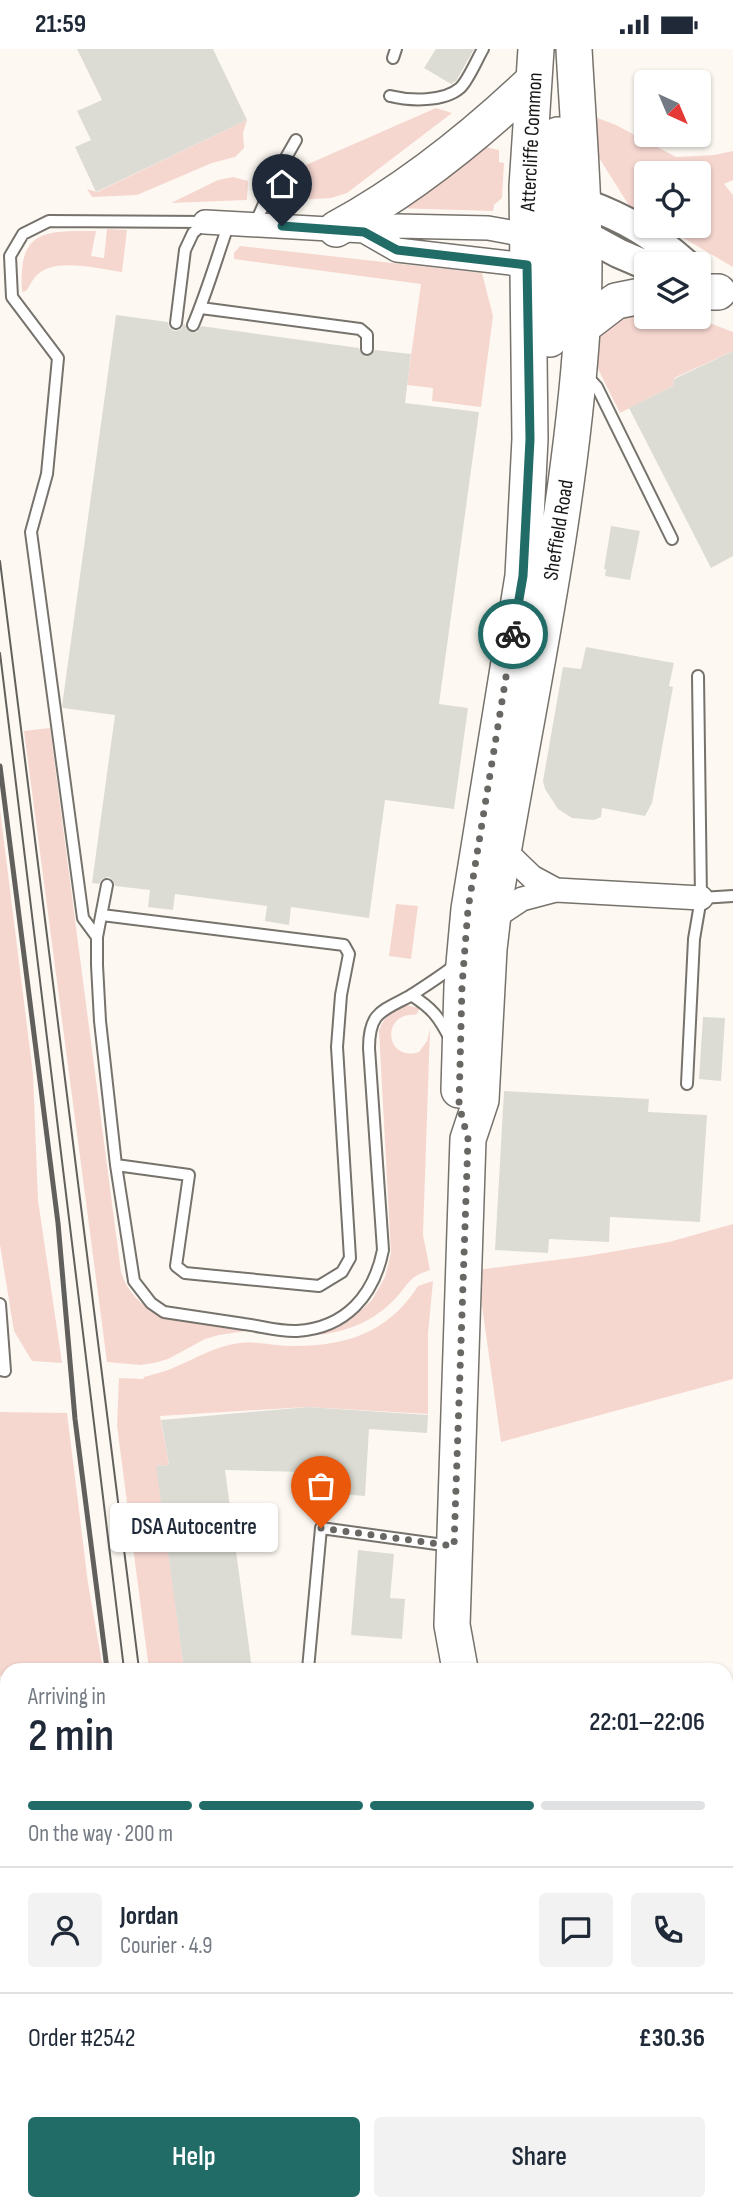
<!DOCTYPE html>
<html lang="en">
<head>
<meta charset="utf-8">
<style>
  :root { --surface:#fff; --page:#f2f2f3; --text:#1f2937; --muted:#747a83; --line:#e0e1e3; --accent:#216c67 }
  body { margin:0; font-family:"Sofia Sans Condensed",sans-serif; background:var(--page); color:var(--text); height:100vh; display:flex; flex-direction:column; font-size:26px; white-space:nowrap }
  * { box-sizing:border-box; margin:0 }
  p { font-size:23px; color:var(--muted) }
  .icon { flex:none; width:38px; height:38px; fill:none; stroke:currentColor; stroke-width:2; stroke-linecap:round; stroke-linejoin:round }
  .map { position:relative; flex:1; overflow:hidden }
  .sheet { position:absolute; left:0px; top:1614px; width:733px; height:548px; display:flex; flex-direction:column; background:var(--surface); border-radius:21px 21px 0 0; box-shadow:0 2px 5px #0004 }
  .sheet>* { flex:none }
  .needle { width:46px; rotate:136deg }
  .tools { position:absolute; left:634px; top:21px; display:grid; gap:14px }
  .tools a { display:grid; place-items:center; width:77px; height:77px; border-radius:7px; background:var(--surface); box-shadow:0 2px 5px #0004; font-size:35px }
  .pin { position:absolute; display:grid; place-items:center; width:60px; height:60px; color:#fff; margin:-72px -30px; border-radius:50% 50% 50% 0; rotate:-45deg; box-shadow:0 0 7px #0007 }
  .pin .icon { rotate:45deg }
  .courier { position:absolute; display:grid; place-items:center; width:70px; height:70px; margin:-35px; border:5px solid #216c67; border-radius:50%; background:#fff; color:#222; box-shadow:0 2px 9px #0007 }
  .bubble { position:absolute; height:49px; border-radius:7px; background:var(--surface); box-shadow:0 2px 5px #0004; font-size:23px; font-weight:600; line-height:49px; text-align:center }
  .head em { font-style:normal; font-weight:600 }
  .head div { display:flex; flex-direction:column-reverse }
  .head { display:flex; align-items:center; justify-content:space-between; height:119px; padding:0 28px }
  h1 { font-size:46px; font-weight:600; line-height:52px }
  .bar { display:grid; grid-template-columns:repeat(4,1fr); gap:10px 7px; align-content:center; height:84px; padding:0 28px }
  .bar i { height:9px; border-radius:5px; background:var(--line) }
  .bar .selected { background:var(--accent) }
  .bar p { grid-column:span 4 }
  .line { display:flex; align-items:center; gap:18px; padding:0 28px; border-top:2px solid var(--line) }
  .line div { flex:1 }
  .round { display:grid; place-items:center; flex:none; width:74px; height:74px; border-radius:7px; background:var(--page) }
  .action { display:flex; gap:14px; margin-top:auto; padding:14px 28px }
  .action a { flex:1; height:80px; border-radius:7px; background:var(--accent); color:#fff; font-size:28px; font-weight:600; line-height:80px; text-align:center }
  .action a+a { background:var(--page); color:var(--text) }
  .status { display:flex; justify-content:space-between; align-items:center; height:49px; padding:0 35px; background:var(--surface); direction:ltr }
  .status svg { height:19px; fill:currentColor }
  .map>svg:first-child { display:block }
  .green { fill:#f6d7d0 }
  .water { fill:#c8e093 }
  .building { fill:#dddcd4 }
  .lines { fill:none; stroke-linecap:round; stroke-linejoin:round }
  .service-casing { stroke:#76726c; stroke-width:14 }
  .minor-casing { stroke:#76726c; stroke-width:26 }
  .tertiary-casing { stroke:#76726c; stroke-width:32 }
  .primary-casing { stroke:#76726c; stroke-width:38 }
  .service { stroke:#fff; stroke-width:10 }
  .minor { stroke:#fff; stroke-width:23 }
  .tertiary { stroke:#fff; stroke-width:28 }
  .primary { stroke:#fff; stroke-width:35 }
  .tram { stroke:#62605d; stroke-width:2 }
  .rail { stroke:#62605d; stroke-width:5 }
  .done { stroke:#696763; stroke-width:7; stroke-dasharray:0 12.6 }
  .route { stroke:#216c67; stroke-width:9 }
  .labels { text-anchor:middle; stroke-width:5; stroke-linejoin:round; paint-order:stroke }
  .street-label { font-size:21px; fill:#191816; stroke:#fff }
</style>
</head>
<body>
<div class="status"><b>21:59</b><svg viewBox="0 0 49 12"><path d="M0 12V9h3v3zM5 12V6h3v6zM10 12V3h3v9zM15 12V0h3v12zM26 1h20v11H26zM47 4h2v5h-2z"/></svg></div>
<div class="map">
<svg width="733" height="2161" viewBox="0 0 733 2161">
  <rect width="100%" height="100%" fill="#fdf9f2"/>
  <path class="green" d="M436,59L452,64L347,144L331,149L279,152L290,123Z
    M595,68L616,76L676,108L714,106L733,102V131L724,135L733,146V218L663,177H698V124H646V167L630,158L596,104Z
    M247,71L243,84L244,99L235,108L212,114L137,146L92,148L87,140L97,143Z
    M481,97L499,101V113L504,114L502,149L494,156L493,162L393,159Z
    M233,128L248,132L247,151L171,154L218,131Z
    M107,180L127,181L122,223C98,220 53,207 35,228C32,232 29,238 26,242L22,243C18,180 44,182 96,182L91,207L104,209Z
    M240,197L482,224L493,267L481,358L432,352L433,339L407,336L421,235L234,210V204Z
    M646,260V268H694L733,283V302L674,329L673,337L620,364L599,322L596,314L599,286L617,269Z
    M50,679L121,1223C127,1243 141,1256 159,1267L246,1282L219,1286L205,1290L168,1310L154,1314L140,1316L107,1313L24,682Z
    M0,761L33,1025L38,1151L62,1314L32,1312L14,1282L0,1196Z
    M396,855L418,857L411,910L389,907Z
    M404,956L420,959L416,966C380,963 385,1014 419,1003L427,992L430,980L423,1186L430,1221C406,1229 410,1235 393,1252C372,1273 348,1282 319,1286L350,1271L372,1251L385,1228L391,1204L379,982C384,967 390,962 404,956Z
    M733,1175V1330L501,1393L477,1221L587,1207L669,1193Z
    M433,1232L428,1285V1365L307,1358L160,1367L169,1416L157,1417L184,1620H149L117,1377L119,1329L143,1330L144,1328C154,1325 165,1323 175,1318C197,1309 215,1297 240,1294C258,1292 276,1297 294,1297C347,1297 389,1283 418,1237Z
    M0,1363L67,1364L88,1534L103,1620H7V1633L0,1626Z
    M0,1680L7,1690V2024L0,2013Z
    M87,2154H193L196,2161H91Z"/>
  <path class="water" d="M0,2013L7,2024V2117L0,2105Z"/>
  <path class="building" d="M77,0H213L247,71L96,143L75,98L91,91L77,62L102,51Z
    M436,0H474L456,32L451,35L424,19Z
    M116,266L168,273L169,278L174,282L180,281L184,275L191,283H197L201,277L359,299L361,304L366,308L371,306L375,301L411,305L405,354L479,363L439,655L468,659L454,760L385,751L369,869L291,858L289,876L265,872L267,857L175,845L173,861L148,858L150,841L115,837L113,831L108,828L102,830L99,835L92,834L115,666L63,659L62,657Z
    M733,302V507L711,519L629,359L673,337L674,330Z
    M611,477L640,482L630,531L605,527L606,520H604Z
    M586,598L674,614L669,637L673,638L652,754L645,767L602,759L601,768L594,771L572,769L558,760L545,740L543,732L563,618L581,620Z
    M703,968L725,969L721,1032L699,1030Z
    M504,1042L649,1050L648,1063L707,1066L700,1173L610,1168L609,1193L549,1190L548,1204L495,1201Z
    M308,1358L428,1366L427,1384L369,1380L365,1447L301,1442L303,1423L225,1421L252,1620H184L156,1417L169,1416L161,1371Z
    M358,1501L394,1505L390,1549L405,1550L402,1590L351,1586Z"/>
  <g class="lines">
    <defs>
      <path id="service" d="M393,9L396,0
        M390,47C410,52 444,53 460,39C468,32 477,10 483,0
        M255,175L280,119L296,91
        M201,259L360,280L367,286V300
        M176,274L185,201L193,184L205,173
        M193,276C207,243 217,208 229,174
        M585,325L597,338L672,490
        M107,836L97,888V916L100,972L116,1116L134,1232L151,1254L164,1263C191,1267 217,1271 244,1275C261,1277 280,1283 297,1282C346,1279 374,1246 383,1201L369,999C369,963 382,962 410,947C422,939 446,924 456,915
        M701,849L733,847
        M102,866L344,896L349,905L341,946L337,998L350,1209L342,1223L319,1237L185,1224L176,1217L189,1126L116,1116
        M97,888L83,869L31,483L47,425L58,309L12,248L10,207L23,185L49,172L205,173
        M411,946C432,959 439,968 450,990
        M687,1035L694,890L701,849L698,627
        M0,1255L5,1322L0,1321
        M308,1620L321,1479L451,1497
        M327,2154L329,2161"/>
      <path id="minor" d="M205,173L364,182L397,177L488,179L526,186
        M364,182L397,201L527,216
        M556,841L701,849
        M493,869L522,850L556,841L532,828L503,800"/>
      <path id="tertiary" d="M584,154C629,171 650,184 686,215
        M583,185L618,204L646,216
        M726,2051L733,2054
        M726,2117L733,2118"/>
      <path id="primary" d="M336,180C408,141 475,87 534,31
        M544,196C561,164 558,122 558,86
        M698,243H718
        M582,278L616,252L646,246
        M550,290L553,232L574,168
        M459,1041L462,937L469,860L523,527L530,390L527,138L536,0
        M460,1620L452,1576L468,1090L481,1051L489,900L494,857C525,665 569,475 582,281C588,187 579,93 574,0
        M469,2154L470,2161
        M550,2161L557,2154"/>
    </defs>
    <use href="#service" class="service-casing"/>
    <use href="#minor" class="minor-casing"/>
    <use href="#tertiary" class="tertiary-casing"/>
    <use href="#primary" class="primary-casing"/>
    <use href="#service" class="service"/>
    <use href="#minor" class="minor"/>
    <use href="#tertiary" class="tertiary"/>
    <use href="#primary" class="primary"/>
    <path class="tram" d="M0,512L139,1620
      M0,604L124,1620
      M277,2154L280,2161
      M292,2154L295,2161"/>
    <path class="rail" d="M0,717L58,1174L75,1370L107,1620
      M0,1656L7,1666
      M201,2154L204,2161
      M258,2154L261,2161"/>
  </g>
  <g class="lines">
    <path class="done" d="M321,1479L454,1497L468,1090L459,1056L462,937L468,860L513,585"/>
    <path class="route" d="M282,177L364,183L397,201L527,216L530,390L523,527L513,585"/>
  </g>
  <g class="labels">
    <g class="street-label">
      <text transform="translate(531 93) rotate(-87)" y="7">Attercliffe Common</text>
      <text transform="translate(558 481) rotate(-81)" y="7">Sheffield Road</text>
    </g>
  </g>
</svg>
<div class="tools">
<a><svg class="needle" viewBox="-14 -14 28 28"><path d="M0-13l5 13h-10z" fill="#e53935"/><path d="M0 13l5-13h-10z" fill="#747a83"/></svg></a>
<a><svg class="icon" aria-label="locate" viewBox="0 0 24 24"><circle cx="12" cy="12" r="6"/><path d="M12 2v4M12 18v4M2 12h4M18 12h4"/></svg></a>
<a><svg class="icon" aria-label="layers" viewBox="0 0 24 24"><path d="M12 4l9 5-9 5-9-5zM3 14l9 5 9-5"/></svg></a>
</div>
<div class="pin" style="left:321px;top:1479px;background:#ea580c"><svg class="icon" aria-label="bag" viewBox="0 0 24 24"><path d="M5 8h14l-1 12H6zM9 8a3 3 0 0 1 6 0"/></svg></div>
<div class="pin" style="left:282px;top:177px;background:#1f2937"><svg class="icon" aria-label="home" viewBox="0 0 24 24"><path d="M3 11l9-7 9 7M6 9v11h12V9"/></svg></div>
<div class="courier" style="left:513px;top:585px"><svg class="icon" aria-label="bike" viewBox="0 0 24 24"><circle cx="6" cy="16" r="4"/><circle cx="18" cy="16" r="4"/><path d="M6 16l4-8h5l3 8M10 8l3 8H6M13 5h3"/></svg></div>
<div class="bubble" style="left:110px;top:1454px;width:168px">DSA Autocentre</div>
<section class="sheet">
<div class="head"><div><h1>2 min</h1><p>Arriving in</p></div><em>22:01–22:06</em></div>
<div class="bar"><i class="selected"></i><i class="selected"></i><i class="selected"></i><i></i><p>On the way · 200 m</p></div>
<div class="line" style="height:126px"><a class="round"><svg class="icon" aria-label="person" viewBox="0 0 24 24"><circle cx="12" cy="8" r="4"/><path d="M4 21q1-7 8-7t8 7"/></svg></a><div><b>Jordan</b><p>Courier · 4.9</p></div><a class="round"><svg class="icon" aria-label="chat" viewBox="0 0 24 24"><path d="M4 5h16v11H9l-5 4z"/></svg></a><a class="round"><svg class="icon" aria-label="phone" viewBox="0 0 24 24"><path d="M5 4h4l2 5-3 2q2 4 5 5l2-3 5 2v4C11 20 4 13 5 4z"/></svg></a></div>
<div class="line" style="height:91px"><div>Order #2542</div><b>£30.36</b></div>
<div class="action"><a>Help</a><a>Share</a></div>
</section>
</div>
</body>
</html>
